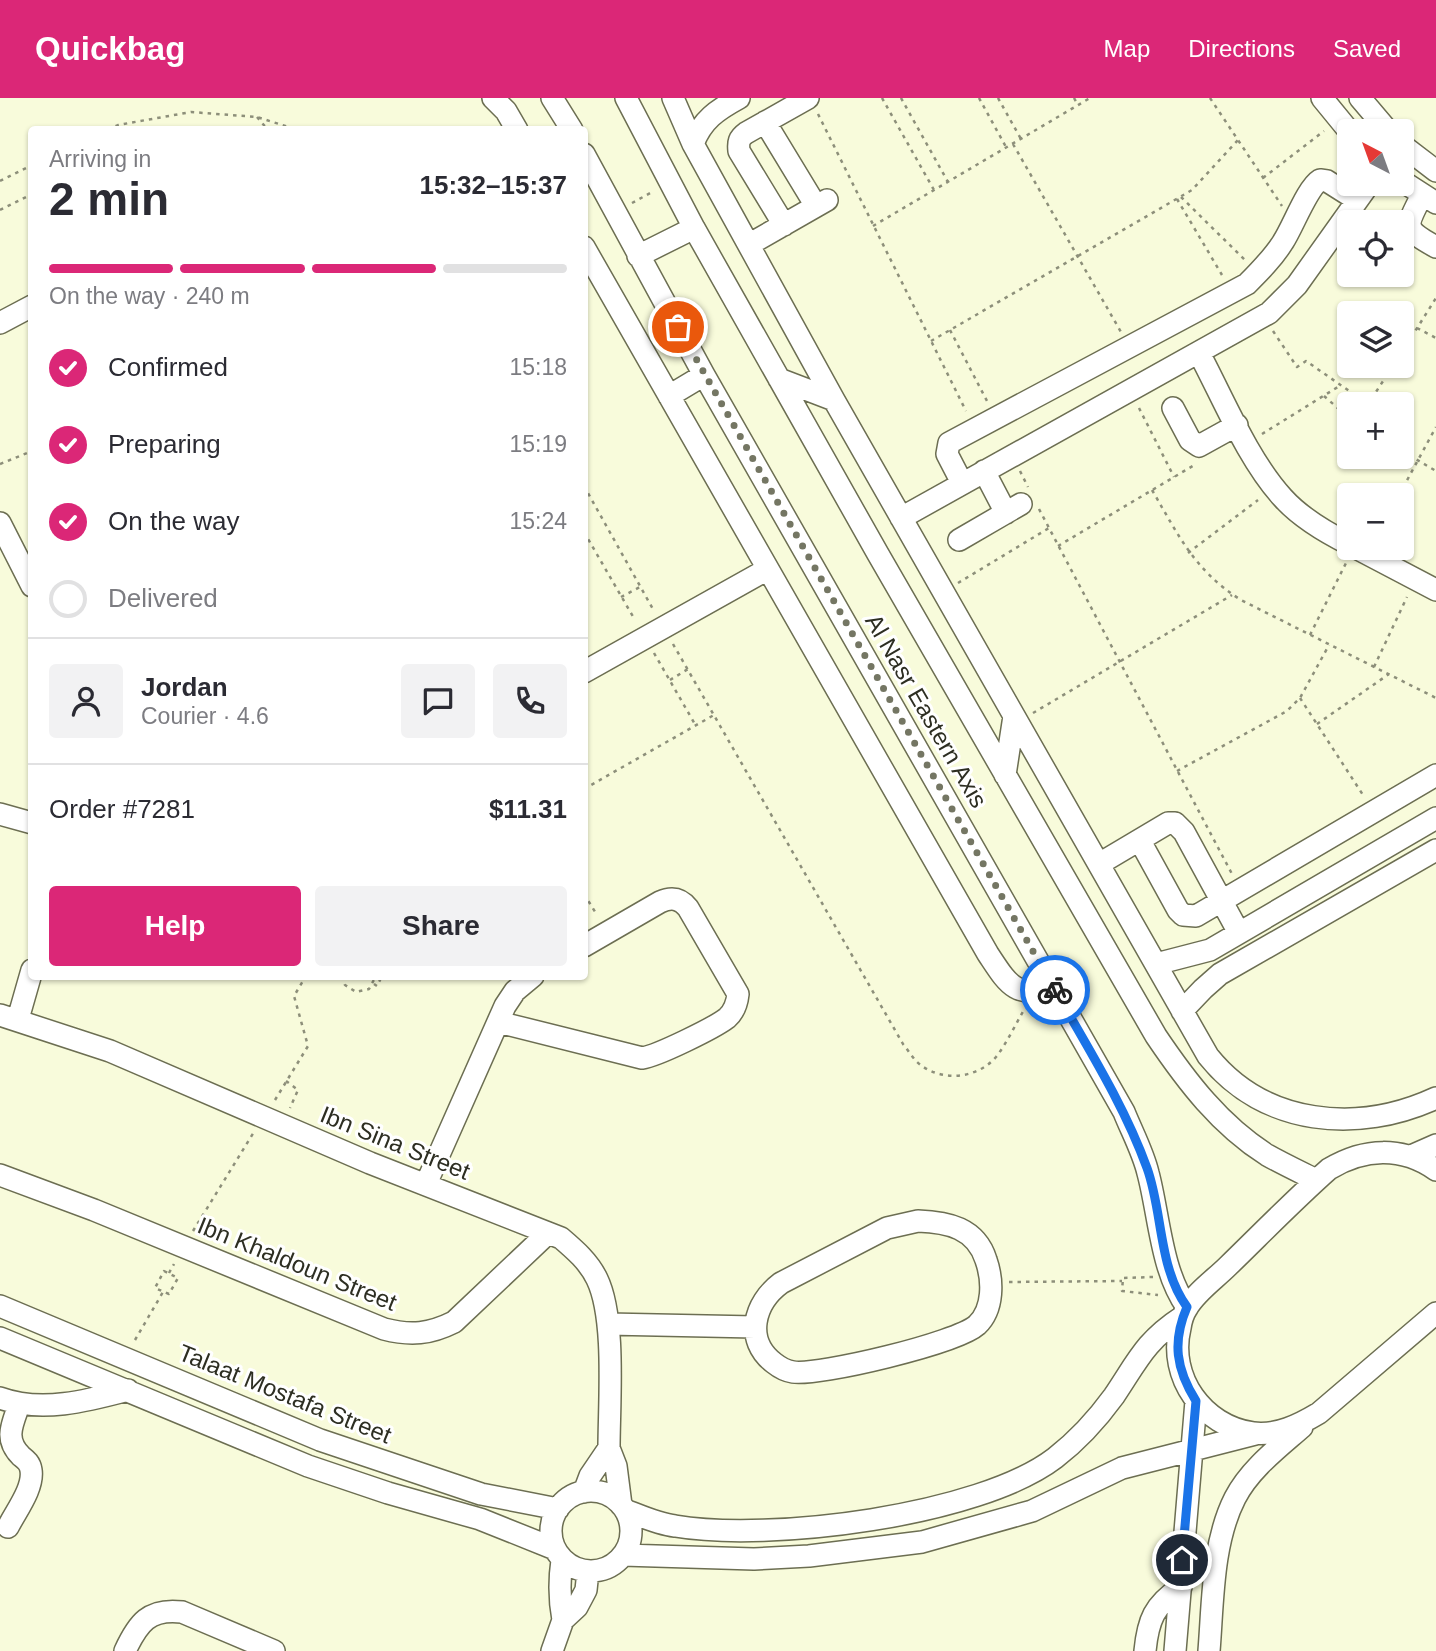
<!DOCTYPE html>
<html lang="en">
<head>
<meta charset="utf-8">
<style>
  :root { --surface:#fff; --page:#f2f2f3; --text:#2b2b33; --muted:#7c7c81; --line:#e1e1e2; --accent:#db2777 }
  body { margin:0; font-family:Arial,sans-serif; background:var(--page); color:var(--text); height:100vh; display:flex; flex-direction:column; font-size:26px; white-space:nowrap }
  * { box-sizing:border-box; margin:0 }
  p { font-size:23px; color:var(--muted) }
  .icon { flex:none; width:38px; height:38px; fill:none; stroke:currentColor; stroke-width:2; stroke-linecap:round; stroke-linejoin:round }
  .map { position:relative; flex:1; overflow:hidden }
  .details { position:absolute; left:28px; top:28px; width:560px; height:854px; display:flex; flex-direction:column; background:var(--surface); border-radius:7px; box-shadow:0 2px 5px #0004 }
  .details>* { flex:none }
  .needle { width:46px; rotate:319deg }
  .controls { position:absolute; left:1337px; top:21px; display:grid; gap:14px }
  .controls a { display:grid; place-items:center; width:77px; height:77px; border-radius:7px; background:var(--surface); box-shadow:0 2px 5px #0004; font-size:35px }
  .pin { position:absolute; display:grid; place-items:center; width:60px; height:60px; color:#fff; margin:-30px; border:4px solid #fff; border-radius:50%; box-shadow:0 2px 7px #0007 }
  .courier { position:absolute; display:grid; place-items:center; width:70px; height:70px; margin:-35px; border:5px solid #1a73e8; border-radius:50%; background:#fff; color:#222; box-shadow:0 2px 9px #0007 }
  .overview em { font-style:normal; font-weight:700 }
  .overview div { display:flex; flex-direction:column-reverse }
  .overview { display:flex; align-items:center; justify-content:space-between; height:119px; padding:0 21px }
  h1 { font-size:46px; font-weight:700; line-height:52px }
  .bar { display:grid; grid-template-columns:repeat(4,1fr); gap:10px 7px; align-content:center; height:84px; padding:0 21px }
  .bar i { height:9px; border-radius:5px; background:var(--line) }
  .bar .active { background:var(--accent) }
  .bar p { grid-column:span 4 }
  .line { display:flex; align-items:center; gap:18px; padding:0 21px; border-top:2px solid var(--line) }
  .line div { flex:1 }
  .round { display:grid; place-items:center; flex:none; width:74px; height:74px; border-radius:7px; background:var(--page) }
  ol { padding:0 21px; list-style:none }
  li { display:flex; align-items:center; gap:21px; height:77px }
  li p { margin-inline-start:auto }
  li .icon { padding:7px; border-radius:50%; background:var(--accent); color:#fff; stroke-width:4 }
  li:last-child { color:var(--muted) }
  li i { width:38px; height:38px; border:4px solid var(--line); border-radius:50% }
  .button { display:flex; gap:14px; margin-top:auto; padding:14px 21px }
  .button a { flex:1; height:80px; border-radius:7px; background:var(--accent); color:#fff; font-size:28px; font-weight:700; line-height:80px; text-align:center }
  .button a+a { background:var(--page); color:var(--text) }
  header { display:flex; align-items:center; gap:42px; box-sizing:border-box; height:98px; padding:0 35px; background:var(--accent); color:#fff }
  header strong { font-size:33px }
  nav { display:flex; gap:38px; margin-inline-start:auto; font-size:24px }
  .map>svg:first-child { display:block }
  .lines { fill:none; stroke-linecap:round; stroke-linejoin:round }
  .minor-casing { stroke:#6c6e52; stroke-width:24 }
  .path { stroke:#8d8f7a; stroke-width:2.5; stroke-dasharray:3.5 5; stroke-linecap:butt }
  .minor { stroke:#fff; stroke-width:21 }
  .done { stroke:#747663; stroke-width:7; stroke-dasharray:0 12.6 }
  .route { stroke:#1a73e8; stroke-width:9 }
  .labels { text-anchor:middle; stroke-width:6; stroke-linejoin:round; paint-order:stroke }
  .street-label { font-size:24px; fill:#2d2e22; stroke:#fff }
</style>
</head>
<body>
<header>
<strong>Quickbag</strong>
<nav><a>Map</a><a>Directions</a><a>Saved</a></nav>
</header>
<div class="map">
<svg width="1436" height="1553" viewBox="0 0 1436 1553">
  <rect width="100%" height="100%" fill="#f8fbdb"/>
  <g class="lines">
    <defs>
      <path id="minor" d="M493,0L506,13L517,32
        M552,0L572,32
        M626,0L694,130L878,456L1156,938C1187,984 1220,1027 1267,1057C1283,1066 1300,1074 1316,1082
        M673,0L693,46L834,302L1208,958C1264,1028 1358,1036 1436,1000
        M1322,0L1349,33
        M1360,0L1388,33
        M765,24L816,108
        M693,46C702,22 717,12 739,0
        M1402,47L1436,73
        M584,56L704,277L1124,1014C1132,1034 1143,1054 1148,1075C1159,1116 1161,1173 1187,1209
        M1402,83L1436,105
        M1422,97C1406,129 1402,130 1436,149
        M784,127L739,53C738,44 739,40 746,35L808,0
        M750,146L827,102
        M584,149L988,856C1008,886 1015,901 1054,890
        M638,158L694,130
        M0,225L32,208
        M1199,255C1223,300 1248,362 1283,400C1301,420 1325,434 1349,446
        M779,281L834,302
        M669,298L704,277
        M1173,310L1190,342L1199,348L1237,327
        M984,373L1006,415
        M962,385L947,356L949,345L1247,186C1260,173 1273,160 1283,144C1293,129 1307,90 1320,82L1327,83L1357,102
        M901,420L1269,215L1297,187L1369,86
        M0,425L32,488
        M959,442L1021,406
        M1356,450L1436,492
        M584,574L768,471
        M1005,677L1014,618
        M0,716L32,725
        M1140,743L1178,812L1183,817L1196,818L1436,677
        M1099,766L1168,725H1175L1184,734L1239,835
        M1156,866L1210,852L1436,720
        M1182,913L1203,891L1220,876L1436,752
        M0,917L110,953L370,1065L561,1140C575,1152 589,1164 597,1181C616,1220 609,1305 609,1350L616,1368L621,1407
        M18,921L32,872
        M498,924L642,960C657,958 714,930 727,920C735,913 737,905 738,896L688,810C680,800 671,799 660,804L584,848
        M1411,1058L1436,1047
        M1436,1072C1402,1048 1364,1050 1329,1071C1294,1102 1262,1135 1228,1168C1215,1181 1196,1194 1187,1210C1183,1216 1181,1223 1180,1230C1168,1279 1203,1328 1253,1335C1277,1338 1299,1327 1319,1315L1436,1215
        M0,1077L94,1112L384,1231C411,1238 430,1236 454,1224L548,1135
        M426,1086L505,908L515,893L533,878
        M918,1123C948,1124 976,1130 986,1162C993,1182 994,1211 977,1227C957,1245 819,1278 793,1274C786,1273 779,1269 774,1265C744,1242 754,1205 781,1185L887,1130Z
        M0,1208L320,1342L481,1396L558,1411
        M608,1226L755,1229
        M0,1240L308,1368L388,1395L480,1421L555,1451
        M0,1300C41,1315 87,1303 128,1292
        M551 1433a40 40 0 1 1 80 0a40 40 0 1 1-80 0Z
        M584,1394L590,1378L609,1350
        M625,1412C641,1418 658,1426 675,1428C769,1444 979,1418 1055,1360C1077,1343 1098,1320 1114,1298C1137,1264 1145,1243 1182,1219
        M8,1429C16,1413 34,1390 31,1372C30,1365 26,1362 21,1358C4,1341 12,1327 19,1307
        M623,1457L754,1461L809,1458L922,1444L1032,1413L1122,1370L1255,1336
        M562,1462C559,1483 559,1501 563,1522
        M125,1553C138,1525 149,1510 182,1514L274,1553
        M552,1553L563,1522L577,1509L586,1492L588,1473
        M1145,1553C1148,1522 1154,1507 1181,1489
        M1175,1553L1196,1303
        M1209,1553C1213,1504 1212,1445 1235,1400C1250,1371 1278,1350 1302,1329"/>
    </defs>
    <use href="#minor" class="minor-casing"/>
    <path class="path" d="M882,0L934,92
      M901,0L948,84
      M979,0L1006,49
      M998,0L1021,41
      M1074,0L1078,7
      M1210,0L1282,108
      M818,16L966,313
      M257,19L268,32
      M108,32L118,27L191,14L257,19L298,32
      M1013,46L1121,234
      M1263,80L1324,33
      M0,83L32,67
      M1181,99L1246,163
      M1177,101L1222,177
      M632,105L654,93
      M0,112L32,96
      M873,128L1090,0
      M1417,230L1436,240
      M950,232L987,303
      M1273,233L1297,269L1306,263L1368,306L1393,268
      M931,243L1192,92L1238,42
      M1402,254L1436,200
      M1324,298L1349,320
      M1139,310L1174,379
      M1262,336L1341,287
      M1402,353L1436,373
      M0,366L32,353
      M1020,373L1028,389
      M584,388L654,513
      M1152,392C1179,438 1194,472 1241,502L1436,600
      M1399,397L1436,329
      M1039,411L1232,776
      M584,434L635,522
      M1058,448L1196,366
      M1188,455L1258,402
      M958,485L1049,430
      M621,499L640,489
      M1310,537L1346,465
      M673,546L903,946C908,952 912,959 917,964C939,984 976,982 996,959C1007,945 1015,927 1024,912
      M654,555L696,628
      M1374,569L1407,499
      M670,582L688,571
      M1300,600L1363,697
      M1033,615L1232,497
      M1317,626L1389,576
      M1177,673L1287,613L1300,600L1329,547
      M584,691L714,617
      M584,796L597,817
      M342,878L345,887L356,894L369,891L376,878
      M374,886L377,888L382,878
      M286,983L298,992L290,1010
      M275,1002L308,948L294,898L306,878
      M193,1133L254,1034
      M164,1173L178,1180L169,1196L155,1190Z
      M169,1175L174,1166
      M1153,1179L1123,1180L1122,1193L1158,1197
      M1009,1184L1122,1183
      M135,1242L163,1194"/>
    <use href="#minor" class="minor"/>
  </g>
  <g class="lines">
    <path class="done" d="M678,229L1055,892"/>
    <path class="route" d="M1055,892C1088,950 1124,1007 1147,1070C1163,1114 1158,1169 1187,1209C1172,1244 1176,1271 1196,1303L1182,1462"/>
  </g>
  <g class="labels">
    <g class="street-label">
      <text transform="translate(926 613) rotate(60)" y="8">Al Nasr Eastern Axis</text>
      <text transform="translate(395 1045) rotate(22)" y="8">Ibn Sina Street</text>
      <text transform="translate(297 1166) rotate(22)" y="8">Ibn Khaldoun Street</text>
      <text transform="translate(285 1296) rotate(22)" y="8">Talaat Mostafa Street</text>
    </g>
  </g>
</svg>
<div class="controls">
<a><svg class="needle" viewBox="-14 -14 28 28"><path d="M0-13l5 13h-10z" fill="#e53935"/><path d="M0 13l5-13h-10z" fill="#7c7c81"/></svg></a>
<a><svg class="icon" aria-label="locate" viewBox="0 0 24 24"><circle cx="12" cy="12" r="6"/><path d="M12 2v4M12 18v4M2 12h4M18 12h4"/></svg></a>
<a><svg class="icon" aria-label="layers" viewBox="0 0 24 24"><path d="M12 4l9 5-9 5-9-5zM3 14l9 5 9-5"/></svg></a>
<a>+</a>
<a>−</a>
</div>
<div class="pin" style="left:678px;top:229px;background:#ea580c"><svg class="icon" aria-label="bag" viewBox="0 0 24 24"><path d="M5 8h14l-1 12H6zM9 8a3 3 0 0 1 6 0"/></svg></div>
<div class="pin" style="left:1182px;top:1462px;background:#1f2937"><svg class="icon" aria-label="home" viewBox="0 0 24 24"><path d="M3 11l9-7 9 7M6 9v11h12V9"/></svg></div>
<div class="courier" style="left:1055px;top:892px"><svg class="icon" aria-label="bike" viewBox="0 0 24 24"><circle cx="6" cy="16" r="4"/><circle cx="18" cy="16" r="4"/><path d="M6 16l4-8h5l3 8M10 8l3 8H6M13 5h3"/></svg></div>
<section class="details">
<div class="overview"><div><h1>2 min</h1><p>Arriving in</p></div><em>15:32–15:37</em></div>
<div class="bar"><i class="active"></i><i class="active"></i><i class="active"></i><i></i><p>On the way · 240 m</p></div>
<ol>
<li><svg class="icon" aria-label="check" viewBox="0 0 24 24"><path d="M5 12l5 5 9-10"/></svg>Confirmed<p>15:18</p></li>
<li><svg class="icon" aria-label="check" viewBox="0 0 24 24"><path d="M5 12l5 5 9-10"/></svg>Preparing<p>15:19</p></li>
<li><svg class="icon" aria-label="check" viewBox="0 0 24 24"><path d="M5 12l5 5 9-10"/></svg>On the way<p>15:24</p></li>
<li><i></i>Delivered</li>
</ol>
<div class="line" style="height:126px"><a class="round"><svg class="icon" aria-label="person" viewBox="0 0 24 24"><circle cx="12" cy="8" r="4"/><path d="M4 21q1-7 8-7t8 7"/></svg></a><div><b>Jordan</b><p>Courier · 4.6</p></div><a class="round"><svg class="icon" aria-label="chat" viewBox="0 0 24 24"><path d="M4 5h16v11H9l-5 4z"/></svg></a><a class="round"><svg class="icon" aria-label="phone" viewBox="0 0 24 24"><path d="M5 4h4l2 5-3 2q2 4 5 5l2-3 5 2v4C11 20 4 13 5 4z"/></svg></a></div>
<div class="line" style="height:91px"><div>Order #7281</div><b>$11.31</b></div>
<div class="button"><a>Help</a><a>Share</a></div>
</section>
</div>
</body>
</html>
